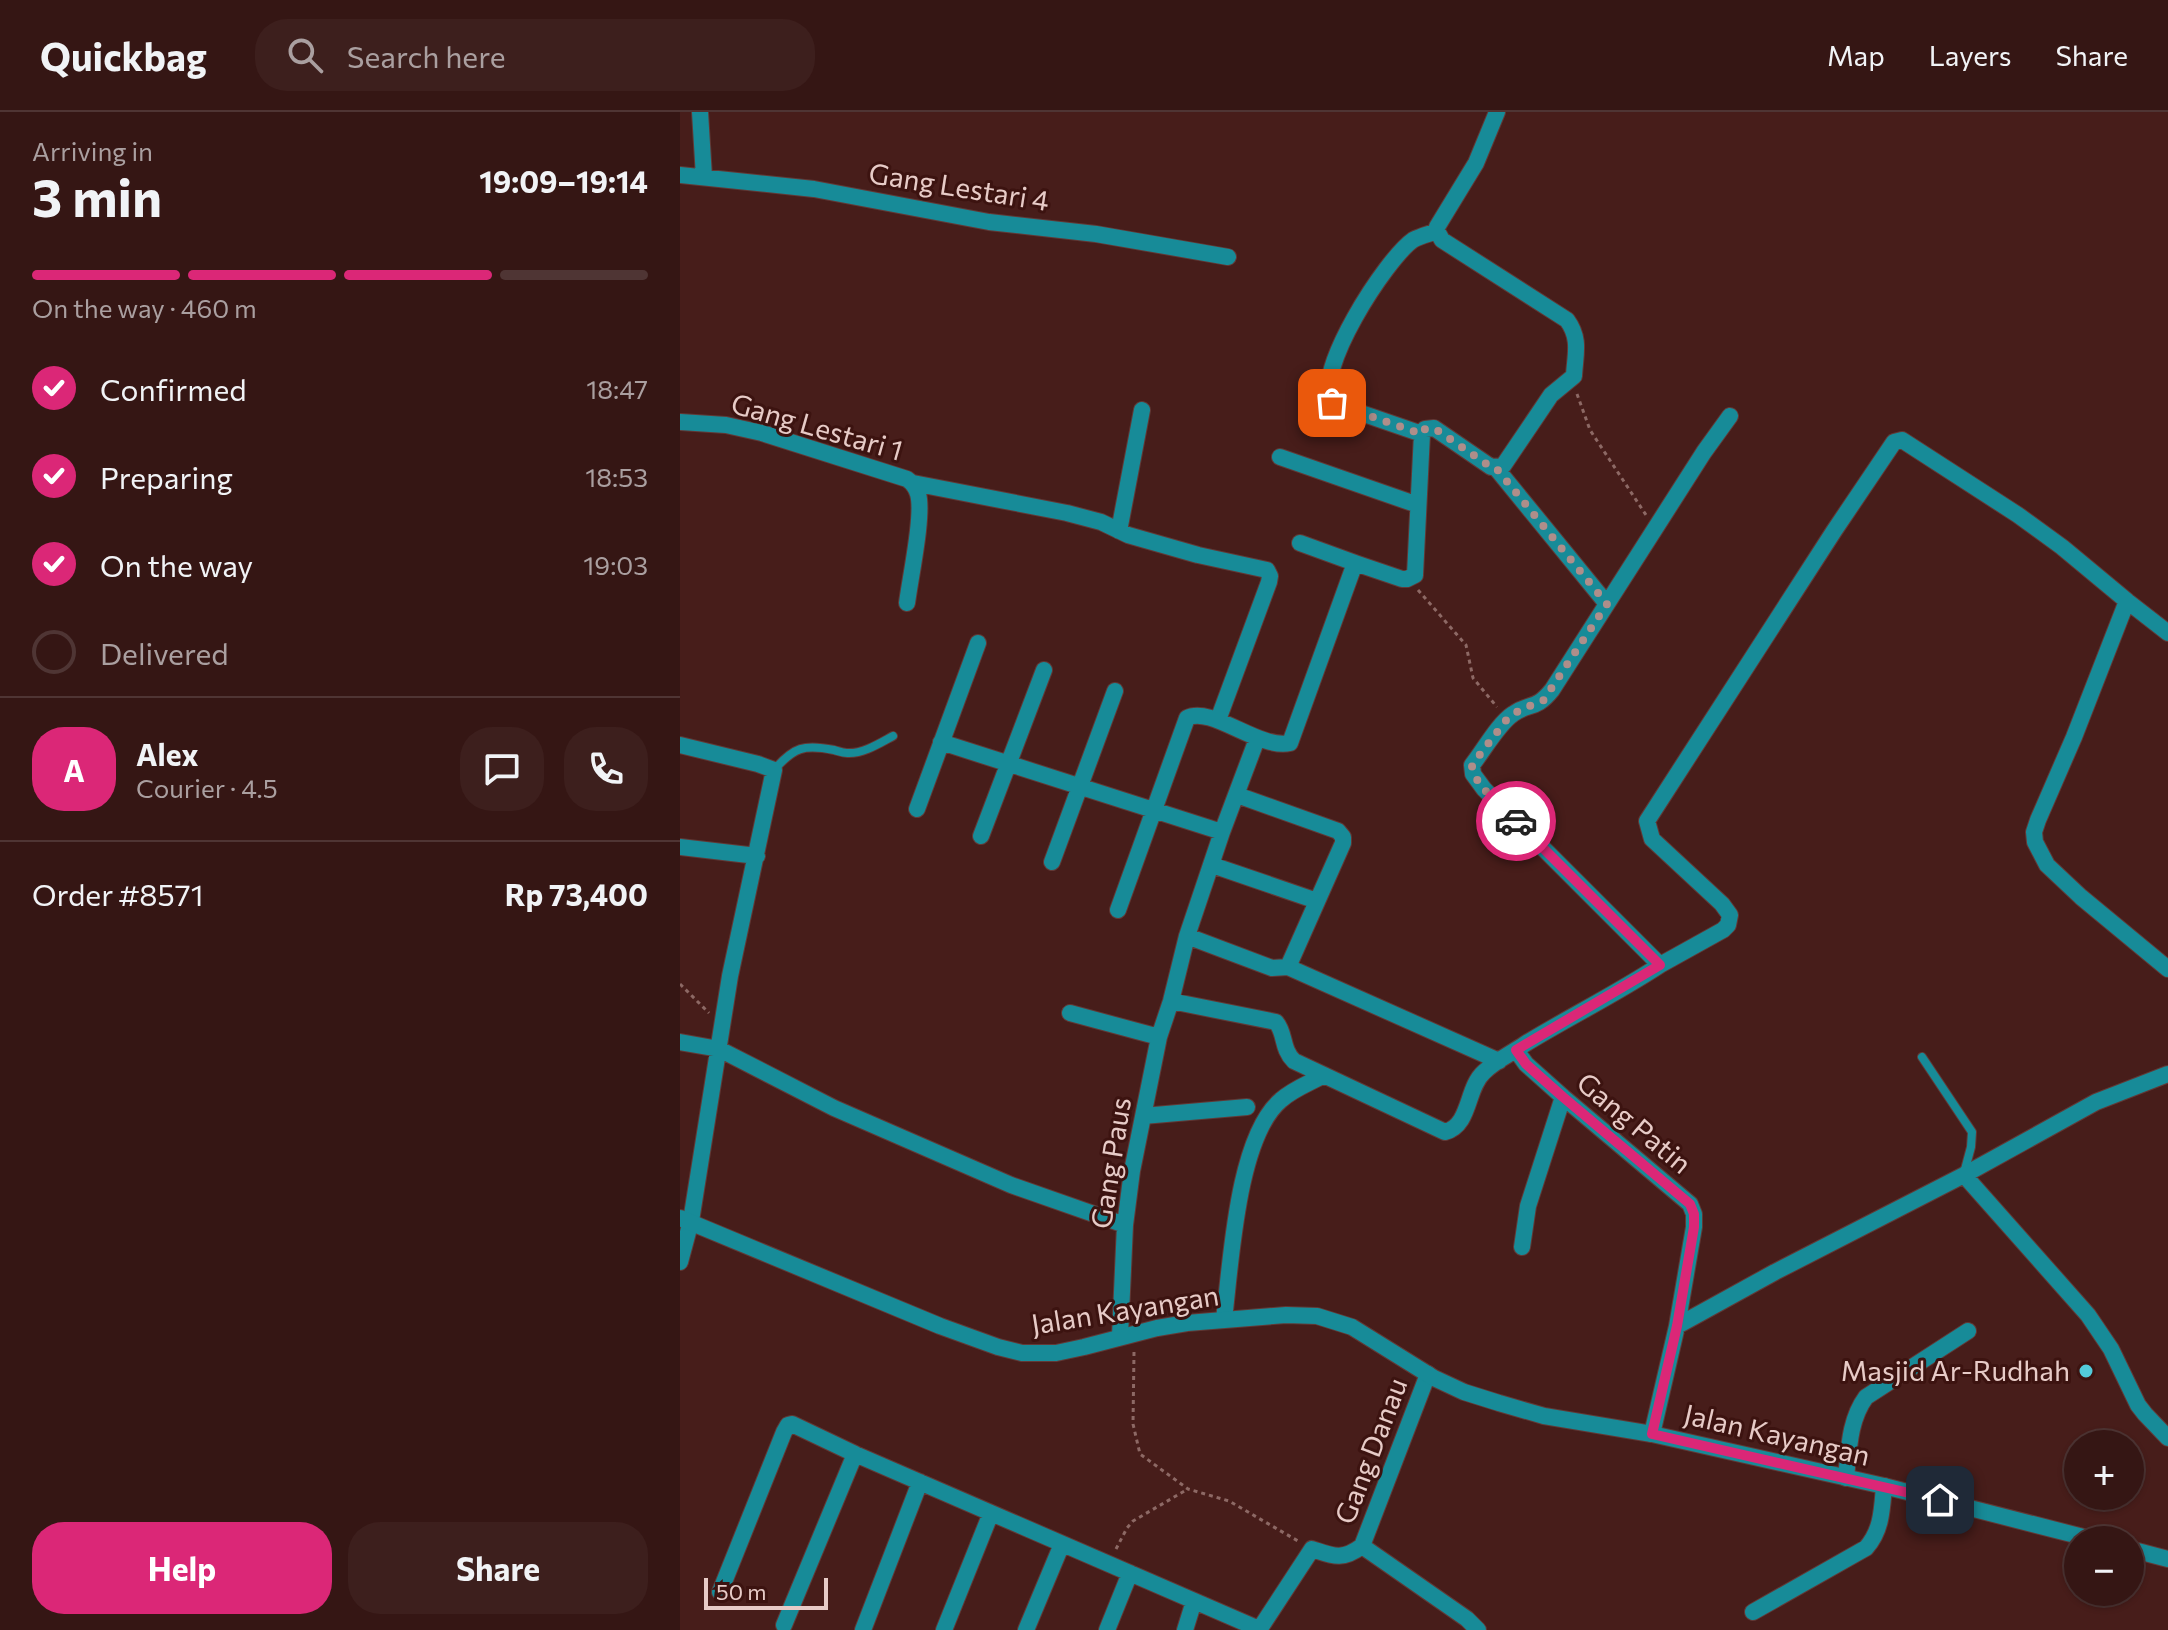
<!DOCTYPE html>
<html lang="en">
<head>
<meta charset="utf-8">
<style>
  :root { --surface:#351614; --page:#3d1f1d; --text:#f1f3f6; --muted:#aa9fa0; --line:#4f3534; --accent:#db2777 }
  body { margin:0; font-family:Commissioner,sans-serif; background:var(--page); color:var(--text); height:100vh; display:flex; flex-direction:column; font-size:30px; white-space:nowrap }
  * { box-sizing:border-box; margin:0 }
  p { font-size:26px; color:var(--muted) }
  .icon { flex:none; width:44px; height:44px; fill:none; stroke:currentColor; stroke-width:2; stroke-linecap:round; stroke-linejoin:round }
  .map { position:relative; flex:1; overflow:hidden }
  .sheet { display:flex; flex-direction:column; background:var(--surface); width:680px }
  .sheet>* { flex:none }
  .buttons { position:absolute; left:1384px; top:1318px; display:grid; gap:16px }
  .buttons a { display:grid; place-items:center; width:80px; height:80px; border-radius:50%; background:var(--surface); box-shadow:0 2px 6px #0004,0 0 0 2px var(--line); font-size:40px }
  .scale { position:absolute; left:24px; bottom:20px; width:124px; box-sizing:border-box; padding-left:8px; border:4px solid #e7cbc7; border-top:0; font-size:22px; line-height:28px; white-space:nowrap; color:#e7cbc7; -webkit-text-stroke:6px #3c1310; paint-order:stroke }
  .pin { position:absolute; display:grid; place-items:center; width:68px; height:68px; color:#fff; margin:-34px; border-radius:16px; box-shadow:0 4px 12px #0006 }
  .courier { position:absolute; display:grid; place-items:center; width:80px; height:80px; margin:-40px; border:6px solid #db2777; border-radius:50%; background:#fff; color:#222; box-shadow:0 2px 10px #0007 }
  .summary em { font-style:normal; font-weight:700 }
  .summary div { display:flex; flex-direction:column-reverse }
  .summary { display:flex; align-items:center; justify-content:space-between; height:136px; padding:0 32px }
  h1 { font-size:52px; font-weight:700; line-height:60px }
  .bar { display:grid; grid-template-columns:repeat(4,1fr); gap:12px 8px; align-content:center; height:96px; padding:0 32px }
  .bar i { height:10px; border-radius:6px; background:var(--line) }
  .bar .current { background:var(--accent) }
  .bar p { grid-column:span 4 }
  .line { display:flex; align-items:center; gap:20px; padding:0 32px; border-top:2px solid var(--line) }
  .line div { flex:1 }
  .round { display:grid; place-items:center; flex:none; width:84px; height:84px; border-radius:32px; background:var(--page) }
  ol { padding:0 32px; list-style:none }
  li { display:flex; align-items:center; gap:24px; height:88px }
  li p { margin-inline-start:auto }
  li .icon { padding:8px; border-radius:50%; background:var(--accent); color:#fff; stroke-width:4 }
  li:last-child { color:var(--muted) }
  li i { width:44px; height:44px; border:4px solid var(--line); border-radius:50% }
  .button { display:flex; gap:16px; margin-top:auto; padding:16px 32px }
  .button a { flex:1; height:92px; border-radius:32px; background:var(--accent); color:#fff; font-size:32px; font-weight:700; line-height:92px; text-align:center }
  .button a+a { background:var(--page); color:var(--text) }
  header { display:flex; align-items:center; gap:48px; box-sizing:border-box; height:112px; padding:0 40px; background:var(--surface); border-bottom:2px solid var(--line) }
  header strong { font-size:38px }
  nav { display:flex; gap:44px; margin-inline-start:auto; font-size:28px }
  .search { width:560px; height:72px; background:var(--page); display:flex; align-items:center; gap:20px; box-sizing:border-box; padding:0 28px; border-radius:32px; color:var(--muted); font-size:30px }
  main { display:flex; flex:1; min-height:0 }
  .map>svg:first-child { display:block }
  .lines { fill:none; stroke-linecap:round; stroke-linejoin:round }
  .service-casing { stroke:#613936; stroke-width:10 }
  .minor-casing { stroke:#613936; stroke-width:18 }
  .tertiary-casing { stroke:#613936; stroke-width:18 }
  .path { stroke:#8d6965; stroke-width:3; stroke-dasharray:4 4; stroke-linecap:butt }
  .service { stroke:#178b98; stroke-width:8 }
  .minor { stroke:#178b98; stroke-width:16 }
  .tertiary { stroke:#178b98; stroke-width:16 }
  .done { stroke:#af8e8a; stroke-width:8; stroke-dasharray:0 14.4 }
  .route { stroke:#db2777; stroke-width:10 }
  .poi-dot { fill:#53cbda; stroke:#3c1310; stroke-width:3 }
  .labels { text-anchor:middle; stroke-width:6; stroke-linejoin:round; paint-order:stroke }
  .street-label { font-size:28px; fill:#e7cbc7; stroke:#3c1310 }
  .poi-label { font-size:28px; fill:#e7cbc7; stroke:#3c1310; text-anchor:end }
</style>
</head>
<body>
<header>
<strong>Quickbag</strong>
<div class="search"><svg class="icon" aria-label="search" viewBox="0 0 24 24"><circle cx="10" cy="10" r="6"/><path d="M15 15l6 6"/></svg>Search here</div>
<nav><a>Map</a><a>Layers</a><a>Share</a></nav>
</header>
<main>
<section class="sheet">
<div class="summary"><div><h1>3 min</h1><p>Arriving in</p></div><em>19:09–19:14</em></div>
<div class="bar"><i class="current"></i><i class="current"></i><i class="current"></i><i></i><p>On the way · 460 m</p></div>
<ol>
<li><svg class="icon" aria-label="check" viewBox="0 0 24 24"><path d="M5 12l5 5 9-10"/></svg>Confirmed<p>18:47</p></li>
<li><svg class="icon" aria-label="check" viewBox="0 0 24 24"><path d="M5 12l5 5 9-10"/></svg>Preparing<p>18:53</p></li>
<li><svg class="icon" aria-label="check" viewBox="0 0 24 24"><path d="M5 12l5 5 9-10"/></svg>On the way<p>19:03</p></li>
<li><i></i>Delivered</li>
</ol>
<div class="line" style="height:144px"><b class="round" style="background:var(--accent);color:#fff">A</b><div><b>Alex</b><p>Courier · 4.5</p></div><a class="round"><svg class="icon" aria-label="chat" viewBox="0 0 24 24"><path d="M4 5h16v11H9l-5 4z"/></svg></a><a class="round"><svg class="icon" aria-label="phone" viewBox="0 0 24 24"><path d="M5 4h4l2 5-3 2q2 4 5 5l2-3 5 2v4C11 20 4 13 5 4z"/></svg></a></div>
<div class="line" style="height:104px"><div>Order #8571</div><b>Rp 73,400</b></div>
<div class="button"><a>Help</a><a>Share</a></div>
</section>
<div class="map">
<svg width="1488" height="1518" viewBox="0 0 1488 1518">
  <rect width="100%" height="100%" fill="#471d1a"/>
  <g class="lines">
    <defs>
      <path id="service" d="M94,658C114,635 124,632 154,638C158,639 162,641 167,641C183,642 200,631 213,624
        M1242,945L1292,1020L1291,1035L1284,1061"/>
      <path id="minor" d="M20,0L24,65
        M0,63L134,77L309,110L416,122L548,145
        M0,310L46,313L82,321L227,367C233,371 236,375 238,382C244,402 230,467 227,491
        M742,322L652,291C632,261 706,147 733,128C740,124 749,122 757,119V115L796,51L817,0
        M600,345L738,393
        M816,356L927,492
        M233,371L387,401L421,410L448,423L518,443L587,458L590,464L589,470L538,608
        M439,419L462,298
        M620,431L675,451
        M1447,489L1488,521
        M261,630L542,720
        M0,633L78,652L94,658L50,864L11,1109L0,1150
        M237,697L298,531
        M301,724L364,558
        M0,735L77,744
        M372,750L435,579
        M532,753L637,789
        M438,798L507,606C531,593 579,638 610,631L675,451L722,467H727L735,463L742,322L745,317L754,316L811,355L823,354L871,283L894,264C895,243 901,227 887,208L762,128L757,119
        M507,824L592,856L608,855L663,731V725L658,719L557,683
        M980,853L1043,818L1048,813L1050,803L1042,792L972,727L967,709L1154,419L1214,330L1222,328L1338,403L1382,435L1447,489L1394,625L1358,708L1354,720L1355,730L1367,753L1401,785L1488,857
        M608,855L819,949
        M491,889L596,910C606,922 601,936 614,949L765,1020C791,1013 786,976 804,960C815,949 832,941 845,932C889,905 936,882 980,853L804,677L793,662L792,653C804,638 818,612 833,602C850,590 855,599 872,578L1024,340L1050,304
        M390,901L479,925
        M0,930L39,937L154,996L331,1073L445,1113
        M836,938L846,952L883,985L1010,1092L1014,1102V1115L997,1214L972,1322
        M463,1004L567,995
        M1284,1063L1408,1203L1431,1237L1458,1293L1465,1302L1488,1326
        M842,1135L848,1094L883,985
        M544,1207C551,1151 557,1025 601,988C613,977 630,971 644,963
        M997,1214L1095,1160L1284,1063L1416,990L1488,962
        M440,1224L445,1113L452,1059L479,925L491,889L507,824L542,720L577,627
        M1166,1366C1169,1338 1169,1308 1186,1285L1288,1219
        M682,1434L748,1262
        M682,1434L787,1507L798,1518
        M40,1480L104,1320L108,1313L112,1312L175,1342L579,1517
        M1073,1500L1186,1436C1202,1418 1202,1397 1204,1374
        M104,1513L175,1342
        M183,1518L240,1370
        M264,1518L311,1401
        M346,1518L382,1432
        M427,1518L450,1461
        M505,1518L514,1489
        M579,1518L632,1437C653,1444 662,1449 682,1434"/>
      <path id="tertiary" d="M0,1106L260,1214L318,1235L342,1241H376L404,1235L477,1216L507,1211L606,1203L637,1204L672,1215L754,1266L784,1280L819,1291L864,1304L972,1322L1204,1374L1415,1428
        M1450,1437L1488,1447"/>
    </defs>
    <use href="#service" class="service-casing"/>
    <use href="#minor" class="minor-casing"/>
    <use href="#tertiary" class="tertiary-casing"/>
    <path class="path" d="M897,282L910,318L966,403
      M738,478L786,533L793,566L817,595
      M0,872L29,901
      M454,1240L453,1312L460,1342L508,1377L549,1389L618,1429
      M436,1437L447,1416L453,1409L508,1377"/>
    <use href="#service" class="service"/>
    <use href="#minor" class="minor"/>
    <use href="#tertiary" class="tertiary"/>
  </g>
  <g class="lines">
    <path class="done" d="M652,291L742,322L745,317L754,316L811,355L816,356L927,492L863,589L841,597L827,607L792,653C792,671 823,696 836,709"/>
    <path class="route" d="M836,709L980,853L836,938L846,952L883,985L1010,1092L1014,1102V1115L997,1214L972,1322L1260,1388"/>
  </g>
  <circle class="poi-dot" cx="1406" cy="1259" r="8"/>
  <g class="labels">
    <g class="street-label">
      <text transform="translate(279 75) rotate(9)" y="10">Gang Lestari 4</text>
      <text transform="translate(137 315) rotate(16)" y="10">Gang Lestari 1</text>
      <text transform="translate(954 1011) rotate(40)" y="10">Gang Patin</text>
      <text transform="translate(431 1051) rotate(-81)" y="10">Gang Paus</text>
      <text transform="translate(445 1198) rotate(-9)" y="10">Jalan Kayangan</text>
      <text transform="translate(1097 1323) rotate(13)" y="10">Jalan Kayangan</text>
      <text transform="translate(691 1339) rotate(-69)" y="10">Gang Danau</text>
    </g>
    <g class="poi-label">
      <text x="1390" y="1269">Masjid Ar-Rudhah</text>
    </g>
  </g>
</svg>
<div class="buttons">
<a>+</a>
<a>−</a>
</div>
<div class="scale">50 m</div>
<div class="pin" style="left:652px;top:291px;background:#ea580c"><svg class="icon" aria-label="bag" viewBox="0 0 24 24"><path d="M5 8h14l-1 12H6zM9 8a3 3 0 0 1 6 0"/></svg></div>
<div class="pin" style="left:1260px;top:1388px;background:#1f2937"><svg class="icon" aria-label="home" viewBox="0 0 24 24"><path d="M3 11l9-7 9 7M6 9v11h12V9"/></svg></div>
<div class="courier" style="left:836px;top:709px"><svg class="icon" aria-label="car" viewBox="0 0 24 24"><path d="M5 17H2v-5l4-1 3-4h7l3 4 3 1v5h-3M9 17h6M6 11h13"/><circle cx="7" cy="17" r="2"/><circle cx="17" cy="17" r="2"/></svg></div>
</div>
</main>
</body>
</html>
